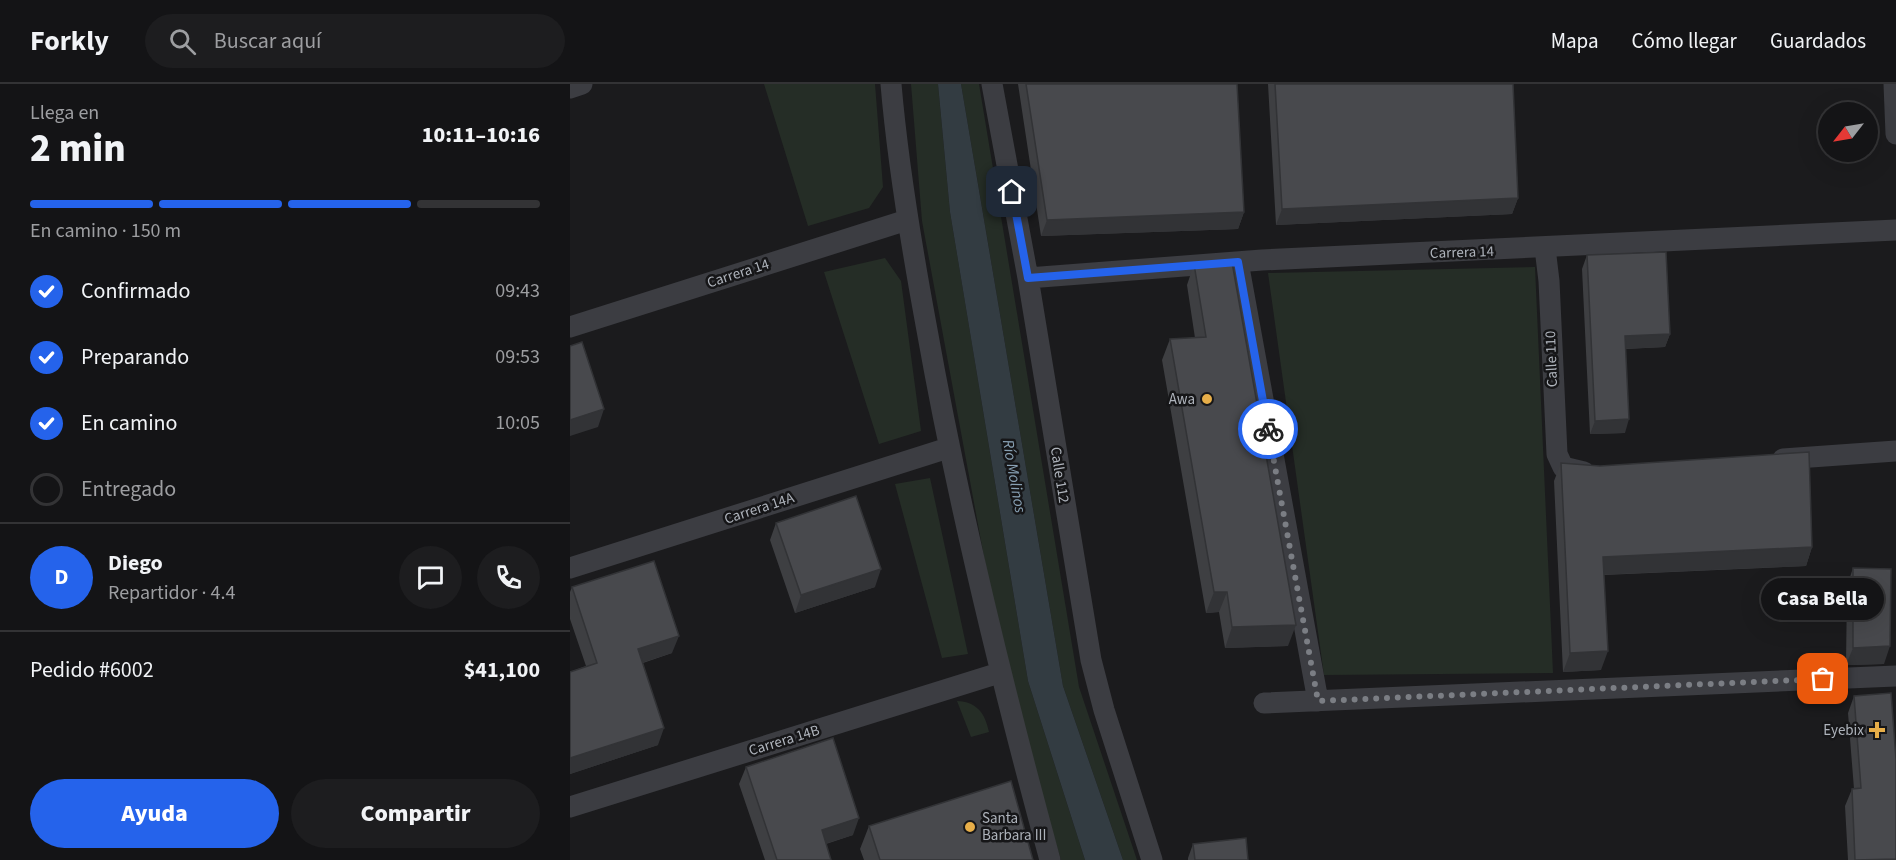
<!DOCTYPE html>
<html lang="es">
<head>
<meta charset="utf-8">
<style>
  :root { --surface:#141416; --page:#1d1d1f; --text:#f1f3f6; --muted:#9d9ea1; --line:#333335; --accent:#2563eb }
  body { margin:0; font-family:"Source Sans 3",sans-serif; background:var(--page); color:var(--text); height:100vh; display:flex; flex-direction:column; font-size:22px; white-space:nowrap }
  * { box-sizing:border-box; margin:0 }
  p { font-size:20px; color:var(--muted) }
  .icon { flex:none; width:33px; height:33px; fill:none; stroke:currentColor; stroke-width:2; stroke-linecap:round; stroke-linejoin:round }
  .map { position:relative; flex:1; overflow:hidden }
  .sheet { display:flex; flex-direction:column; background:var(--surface); width:570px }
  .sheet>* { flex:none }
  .needle { width:39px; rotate:239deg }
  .buttons { position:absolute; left:1248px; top:18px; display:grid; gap:12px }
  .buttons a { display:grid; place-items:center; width:60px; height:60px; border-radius:50%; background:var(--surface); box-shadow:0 6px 24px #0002,0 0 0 2px var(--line); font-size:30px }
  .pin { position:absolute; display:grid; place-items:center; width:51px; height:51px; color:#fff; margin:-26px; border-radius:12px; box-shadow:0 3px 9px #0006 }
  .courier { position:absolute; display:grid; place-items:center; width:60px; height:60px; margin:-30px; border:4px solid #2563eb; border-radius:50%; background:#fff; color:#222; box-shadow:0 2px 8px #0007 }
  .bubble { position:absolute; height:42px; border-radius:21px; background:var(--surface); box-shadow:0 6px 24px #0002,0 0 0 2px var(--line); font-size:20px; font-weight:800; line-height:42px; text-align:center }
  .overview em { font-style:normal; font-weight:800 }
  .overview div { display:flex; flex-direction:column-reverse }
  .overview { display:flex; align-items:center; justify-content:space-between; height:102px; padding:0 30px }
  h1 { font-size:39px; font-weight:800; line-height:45px }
  .bar { display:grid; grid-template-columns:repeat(4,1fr); gap:9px 6px; align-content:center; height:72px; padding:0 30px }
  .bar i { height:8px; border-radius:4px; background:var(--line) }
  .bar .selected { background:var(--accent) }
  .bar p { grid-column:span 4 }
  .line { display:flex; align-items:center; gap:15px; padding:0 30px; border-top:2px solid var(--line) }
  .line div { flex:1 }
  .round { display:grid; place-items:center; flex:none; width:63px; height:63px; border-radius:32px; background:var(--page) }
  ol { padding:0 30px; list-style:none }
  li { display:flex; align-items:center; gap:18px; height:66px }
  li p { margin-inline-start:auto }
  li .icon { padding:6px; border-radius:50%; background:var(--accent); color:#fff; stroke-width:4 }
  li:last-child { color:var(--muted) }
  li i { width:33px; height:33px; border:3px solid var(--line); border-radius:50% }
  .primary-button { display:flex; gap:12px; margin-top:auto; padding:12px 30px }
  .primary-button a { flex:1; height:69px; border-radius:36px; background:var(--accent); color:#fff; font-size:24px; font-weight:800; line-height:69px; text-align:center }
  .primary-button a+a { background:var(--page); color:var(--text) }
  header { display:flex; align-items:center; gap:36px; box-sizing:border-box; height:84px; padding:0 30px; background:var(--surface); border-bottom:2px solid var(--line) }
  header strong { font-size:28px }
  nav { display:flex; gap:33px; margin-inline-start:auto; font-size:21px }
  .search { width:420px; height:54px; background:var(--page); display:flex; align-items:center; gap:15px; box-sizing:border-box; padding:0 21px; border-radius:33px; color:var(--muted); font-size:22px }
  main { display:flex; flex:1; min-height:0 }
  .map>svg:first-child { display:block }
  .green { fill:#252d26 }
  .water { fill:#333c42 }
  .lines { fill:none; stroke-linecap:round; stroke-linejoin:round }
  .minor { stroke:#3c3d42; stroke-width:21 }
  .wall { fill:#3e3f42 }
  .shaded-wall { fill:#323336 }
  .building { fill:#48494d; stroke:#323336; stroke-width:1.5 }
  .done { stroke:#7b7e84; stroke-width:6; stroke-dasharray:0 10.8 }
  .route { stroke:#2563eb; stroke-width:8 }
  .poi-dot { fill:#e7ae49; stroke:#161618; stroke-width:2 }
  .labels { text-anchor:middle; stroke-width:5; stroke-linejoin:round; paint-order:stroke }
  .street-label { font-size:15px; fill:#aeb3bb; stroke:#161618 }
  .poi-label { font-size:15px; fill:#aeb3bb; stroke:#161618; text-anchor:end }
  .water-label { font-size:16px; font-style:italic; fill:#88a0b3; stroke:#161618 }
</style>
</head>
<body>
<header>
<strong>Forkly</strong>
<div class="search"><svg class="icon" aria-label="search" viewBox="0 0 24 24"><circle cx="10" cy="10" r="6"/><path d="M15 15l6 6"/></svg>Buscar aquí</div>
<nav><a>Mapa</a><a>Cómo llegar</a><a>Guardados</a></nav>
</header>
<main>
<section class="sheet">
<div class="overview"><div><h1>2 min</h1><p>Llega en</p></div><em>10:11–10:16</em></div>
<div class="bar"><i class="selected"></i><i class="selected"></i><i class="selected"></i><i></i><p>En camino · 150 m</p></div>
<ol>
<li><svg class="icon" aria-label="check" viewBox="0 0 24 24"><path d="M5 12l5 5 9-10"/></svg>Confirmado<p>09:43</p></li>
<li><svg class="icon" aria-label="check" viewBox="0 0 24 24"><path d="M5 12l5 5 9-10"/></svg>Preparando<p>09:53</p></li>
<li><svg class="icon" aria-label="check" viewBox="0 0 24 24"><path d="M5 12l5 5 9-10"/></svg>En camino<p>10:05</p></li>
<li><i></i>Entregado</li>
</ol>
<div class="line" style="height:108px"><b class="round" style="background:var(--accent);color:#fff">D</b><div><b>Diego</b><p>Repartidor · 4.4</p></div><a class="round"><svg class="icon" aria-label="chat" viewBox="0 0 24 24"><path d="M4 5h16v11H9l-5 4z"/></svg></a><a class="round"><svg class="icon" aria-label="phone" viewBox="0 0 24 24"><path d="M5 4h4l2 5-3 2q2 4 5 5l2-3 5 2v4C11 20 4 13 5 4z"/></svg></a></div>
<div class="line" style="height:78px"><div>Pedido #6002</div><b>$41,100</b></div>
<div class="primary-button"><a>Ayuda</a><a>Compartir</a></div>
</section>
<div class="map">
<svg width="1326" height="776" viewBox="0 0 1326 776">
  <rect width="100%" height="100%" fill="#1b1b1d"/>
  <path class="green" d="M194,0H305L313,103L299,124L238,142Z
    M341,0H368L380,128L458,597L515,776H491L438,603L352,137Z
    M391,0H409L509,603L567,776H553L493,602Z
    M315,174L331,197L351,347L309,360L254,188Z
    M965,183L983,589L754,591L698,189Z
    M360,394L398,570L372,574L325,400Z
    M387,617C407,618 415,629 419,648L401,653Z"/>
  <path class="water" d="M368,0H391L493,602L553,776H515L458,597L380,128Z"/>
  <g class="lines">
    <path class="minor" d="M321,0C328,83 342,165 357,246C389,426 432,600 480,776
      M422,0L458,194L521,576L534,626L582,776
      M1324,0L1326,50
      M0,4L12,0
      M975,164L979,197L987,370L993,383L1014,388
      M668,178L748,617
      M458,194L692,176L1326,146
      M0,243L337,136
      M1213,375L1326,367
      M0,484L378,364
      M694,619L1326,592
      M0,723L429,589"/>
  </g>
  <path class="wall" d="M448,0H667L674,128L668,145L471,152Z
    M698,0H943L948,114L942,130L706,141Z
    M1017,171L1100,250L1095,263L1056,265L1055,349L1020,350L1012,185Z
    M624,180L718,562L655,564L649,528L636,529L592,276L600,255L625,254L617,201Z
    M991,379L1242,463L1236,482L1034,491L1031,586L993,588L984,397Z
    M206,439L305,503L225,529L200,456Z
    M1283,484L1314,580L1276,581L1277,502Z
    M2,503L102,569L73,579L88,661L0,690V588L16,582L0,535V508Z
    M1284,612L1326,776H1278L1275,722L1282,705H1284L1278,629Z
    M176,683L283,751L256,760L261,776H195L169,700Z
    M299,742L463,776H294L290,765Z
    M623,760L678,776H618V774Z"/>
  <path class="shaded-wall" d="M948,114L942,130L706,141L712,125Z
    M674,128L668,145L471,152L477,136Z
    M1100,250L1095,263L1050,265L1055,252Z
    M34,325L28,343L0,352V336Z
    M1059,335L1055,349L1020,350L1025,337Z
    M1242,463L1236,482L1027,491L1033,473Z
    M311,485L305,503L225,529L231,511Z
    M644,508H657L649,528L636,529Z
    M726,541L718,562L655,564L662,543Z
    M109,552L102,569L62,582L68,565Z
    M1320,562L1314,580L1276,581L1283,564Z
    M1038,567L1031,586L993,588L1000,569Z
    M94,644L88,661L0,690V674Z
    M289,734L283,751L245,763L252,746Z"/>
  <path class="building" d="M456,0H667L674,128L477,136Z
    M705,0H943L948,114L712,125Z
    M1096,168L1100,250L1055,252L1059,335L1025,337L1017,171Z
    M662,178L726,541L662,543L657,508H644L600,255L636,253L624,180Z
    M12,258L34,325L0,336V262Z
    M1239,368L1242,463L1033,473L1038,567L1000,569L991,379L1030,382Z
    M286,412L311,485L231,511L206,439Z
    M84,477L109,552L68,565L94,644L0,674V588L27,579L2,503Z
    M1283,484L1321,485L1320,562L1283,564Z
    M1321,609L1326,675V775L1285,776L1282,705L1291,704L1284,612Z
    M263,654L289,734L252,746L261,776H207L176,683Z
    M441,697L463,776H310L299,742Z
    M676,754L678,776H625L623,760Z"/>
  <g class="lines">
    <path class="done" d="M698,345L748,617L1253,595"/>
    <path class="route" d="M442,108L458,194L668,178L698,345"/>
  </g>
  <g class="poi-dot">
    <circle cx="637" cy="315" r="6"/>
    <path d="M1304 637h6v6h6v6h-6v6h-6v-6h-6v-6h6z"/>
    <circle cx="400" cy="743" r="6"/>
  </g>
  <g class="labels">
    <g class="street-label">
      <text transform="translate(892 168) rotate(-2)" y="5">Carrera 14</text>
      <text transform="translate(168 189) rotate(-18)" y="5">Carrera 14</text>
      <text transform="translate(981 275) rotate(-92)" y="5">Calle 110</text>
      <text transform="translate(490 391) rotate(81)" y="5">Calle 112</text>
      <text transform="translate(189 424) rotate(-18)" y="5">Carrera 14A</text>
      <text transform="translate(214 656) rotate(-17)" y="5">Carrera 14B</text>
    </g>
    <g class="poi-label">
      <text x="625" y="320">Awa</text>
      <text x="1294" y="651">Eyebix</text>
      <text x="412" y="739" text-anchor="start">Santa<tspan x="412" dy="17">Barbara III</tspan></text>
    </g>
    <g class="water-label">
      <text transform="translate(445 392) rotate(80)" y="6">Río Molinos</text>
    </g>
  </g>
</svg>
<div class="buttons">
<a><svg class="needle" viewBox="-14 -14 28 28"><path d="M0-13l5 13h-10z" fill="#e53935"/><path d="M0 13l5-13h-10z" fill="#9d9ea1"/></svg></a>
</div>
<div class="pin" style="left:1253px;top:595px;background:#ea580c"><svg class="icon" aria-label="bag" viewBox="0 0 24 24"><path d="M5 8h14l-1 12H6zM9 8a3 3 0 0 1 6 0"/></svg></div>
<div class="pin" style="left:442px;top:108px;background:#1f2937"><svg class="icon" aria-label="home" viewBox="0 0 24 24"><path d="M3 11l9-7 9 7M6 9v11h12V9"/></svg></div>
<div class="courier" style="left:698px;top:345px"><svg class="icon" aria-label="bike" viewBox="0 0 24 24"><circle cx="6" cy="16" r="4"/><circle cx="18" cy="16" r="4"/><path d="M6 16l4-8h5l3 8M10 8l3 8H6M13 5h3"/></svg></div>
<div class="bubble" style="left:1191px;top:494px;width:123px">Casa Bella</div>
</div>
</main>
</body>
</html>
